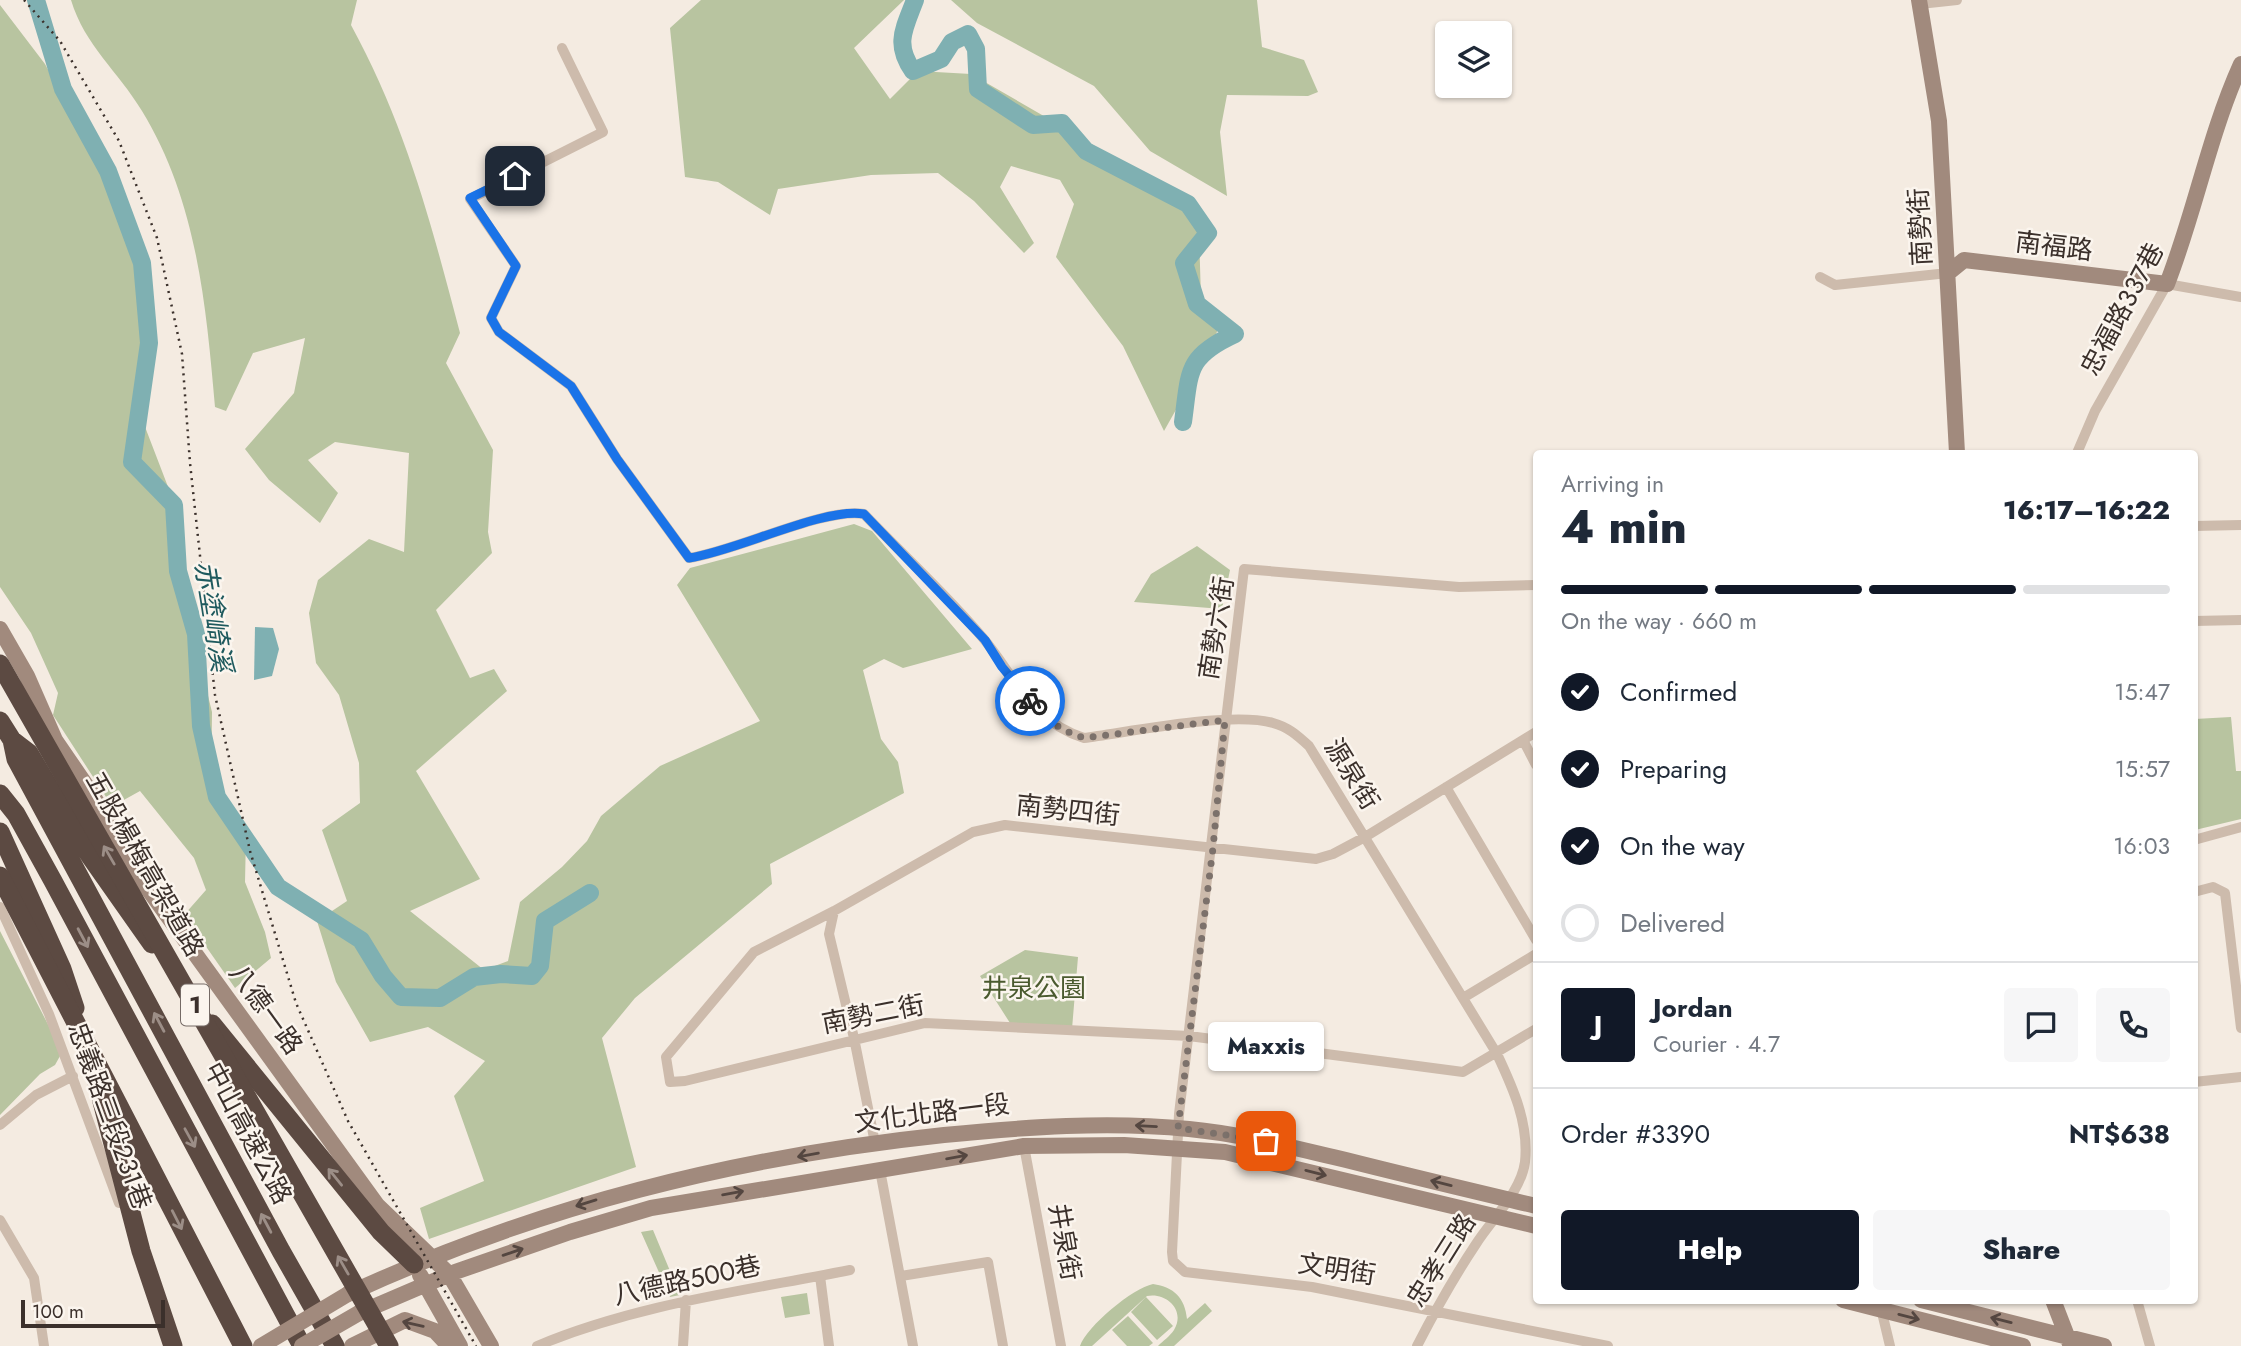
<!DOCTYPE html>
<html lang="en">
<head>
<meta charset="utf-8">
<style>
  :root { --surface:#fff; --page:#f6f6f7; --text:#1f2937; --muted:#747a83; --line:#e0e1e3; --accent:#111827 }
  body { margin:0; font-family:Jost,"Noto Sans TC",sans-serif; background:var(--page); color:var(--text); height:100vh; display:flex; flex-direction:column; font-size:26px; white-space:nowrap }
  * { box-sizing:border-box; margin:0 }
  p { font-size:23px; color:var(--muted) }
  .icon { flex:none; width:38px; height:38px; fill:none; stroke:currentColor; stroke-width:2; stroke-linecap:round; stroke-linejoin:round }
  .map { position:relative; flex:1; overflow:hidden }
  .side { position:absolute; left:1533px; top:450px; width:665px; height:854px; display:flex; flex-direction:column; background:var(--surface); border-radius:7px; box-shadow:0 2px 5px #0004 }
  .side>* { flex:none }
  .fabs { position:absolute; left:1435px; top:21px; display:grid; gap:14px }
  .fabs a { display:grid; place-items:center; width:77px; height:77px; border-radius:7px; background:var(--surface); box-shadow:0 2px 5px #0004; font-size:35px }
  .scale { position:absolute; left:21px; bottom:18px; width:144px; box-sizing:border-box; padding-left:7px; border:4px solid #3b302b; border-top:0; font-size:19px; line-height:24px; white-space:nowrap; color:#3b302b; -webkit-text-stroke:5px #fbf5ee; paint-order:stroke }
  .pin { position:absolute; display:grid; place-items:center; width:60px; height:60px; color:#fff; margin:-30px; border-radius:14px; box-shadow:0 4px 10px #0006 }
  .courier { position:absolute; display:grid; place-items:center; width:70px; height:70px; margin:-35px; border:5px solid #1a73e8; border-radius:50%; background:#fff; color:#222; box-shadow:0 2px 9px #0007 }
  .bubble { position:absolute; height:49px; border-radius:7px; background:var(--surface); box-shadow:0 2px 5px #0004; font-size:23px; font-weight:800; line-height:49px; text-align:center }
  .summary em { font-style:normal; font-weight:800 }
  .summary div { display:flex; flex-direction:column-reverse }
  .summary { display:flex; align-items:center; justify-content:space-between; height:119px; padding:0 28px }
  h1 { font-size:46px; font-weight:800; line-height:52px }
  .bar { display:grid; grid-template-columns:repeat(4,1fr); gap:10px 7px; align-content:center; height:84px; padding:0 28px }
  .bar i { height:9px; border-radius:5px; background:var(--line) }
  .bar .selected { background:var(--accent) }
  .bar p { grid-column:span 4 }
  .line { display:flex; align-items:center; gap:18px; padding:0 28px; border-top:2px solid var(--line) }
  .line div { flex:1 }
  .round { display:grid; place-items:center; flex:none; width:74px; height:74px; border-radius:7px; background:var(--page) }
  ol { padding:0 28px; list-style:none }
  li { display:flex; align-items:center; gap:21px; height:77px }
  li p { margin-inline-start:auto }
  li .icon { padding:7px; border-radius:50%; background:var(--accent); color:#fff; stroke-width:4 }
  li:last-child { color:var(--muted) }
  li i { width:38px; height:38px; border:4px solid var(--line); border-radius:50% }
  .primary-button { display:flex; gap:14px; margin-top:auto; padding:14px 28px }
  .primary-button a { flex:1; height:80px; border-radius:7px; background:var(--accent); color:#fff; font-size:28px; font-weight:800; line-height:80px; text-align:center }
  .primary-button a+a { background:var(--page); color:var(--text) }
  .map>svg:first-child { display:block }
  .green { fill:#b8c4a0 }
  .water { fill:#7fb0b2 }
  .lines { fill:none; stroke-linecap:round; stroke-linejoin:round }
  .river { stroke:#7fb0b2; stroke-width:18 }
  .street { stroke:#cdbbac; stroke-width:10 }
  .secondary { stroke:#a18a7d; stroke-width:16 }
  .highway { stroke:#5c4a42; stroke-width:19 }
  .rail { stroke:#3b302b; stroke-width:2.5; stroke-dasharray:2 5; stroke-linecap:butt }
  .secondary-bridge { stroke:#a18a7d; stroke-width:16 }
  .highway-bridge { stroke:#5c4a42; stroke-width:19 }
  .oneway { stroke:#9c8e87 }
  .oneway2 { stroke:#544640 }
  .done { stroke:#7c716b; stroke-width:7; stroke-dasharray:0 12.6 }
  .route { stroke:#1a73e8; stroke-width:9 }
  .labels { text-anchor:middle; stroke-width:5; stroke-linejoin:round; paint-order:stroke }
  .shield { fill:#fbf5ee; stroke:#756b66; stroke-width:2 }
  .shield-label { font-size:24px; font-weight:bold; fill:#3b302b }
  .street-label { font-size:26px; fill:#3b302b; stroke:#fbf5ee }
  .park-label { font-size:26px; fill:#4a5a2e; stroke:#fbf5ee }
  .water-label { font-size:28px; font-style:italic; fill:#1f5a5e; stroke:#fbf5ee }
</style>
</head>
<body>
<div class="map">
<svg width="2241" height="1346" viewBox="0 0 2241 1346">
  <rect width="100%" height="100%" fill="#f4ebe1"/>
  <path class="green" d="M71,0H357L351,25C406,126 431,223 460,333L446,363L493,450L488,532L492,553L436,610L470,678L494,669L507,691L416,771L480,879L410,911L484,970L508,961L520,902L562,867L587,841L601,816L660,766L760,721L677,585L690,568L854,524L872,531L972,649L903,668L884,659L863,670L881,739L898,762L904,793L770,864L772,884L635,998L602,1038L636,1167L429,1239L420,1208L484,1181L454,1096L485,1061L428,1027L370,1042L336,982L317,921L347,901L322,830L360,803L359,763L339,695L316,663L309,613L318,580L369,539L404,552L409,453L335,442L308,460L338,493L320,523L269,480L245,449L294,393L305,338L253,353L226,411L215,407C206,305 197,201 142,111C118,71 85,46 71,0Z
    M701,0H904L854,48L890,99L918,71L971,74L1075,134L1173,194L1199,233L1201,298L1221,322L1209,351L1164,431L1123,346L1056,257L1074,204L1060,180L1011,166L1000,187L1034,243L1024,253L974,201L938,173L871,175L778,189L770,215L718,182L685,177L670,28Z
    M951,0H1257L1262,47L1304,60L1318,92L1308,96L1227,95L1220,132L1227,196L1150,151L1094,86L977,23Z
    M0,5L45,64L107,181L148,295L142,419L170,492L191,627L212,712L211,794L246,836L245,882L265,932L271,958L235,988L184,915L206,890L194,858L140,791L122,801L121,820L53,715L58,693L31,633L0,587Z
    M1197,546L1230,570L1222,609L1134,602L1151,574Z
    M2231,717L2236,771H2241V819L2195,830V719Z
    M0,931L56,1040L60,1056L55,1065L40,1074L0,1115Z
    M1025,950L1078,957L1072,1029L1010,1023L980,976Z
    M653,1230L680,1295L670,1297L641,1232Z
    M1153,1284C1174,1287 1185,1298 1187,1319L1205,1303L1212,1311L1174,1346H1158C1163,1341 1170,1336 1174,1330C1186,1310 1166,1292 1147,1296L1092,1346H1080C1087,1326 1133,1288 1153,1284Z
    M807,1293L810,1314L785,1318L781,1297Z
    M1146,1297L1173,1326L1157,1340L1131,1312Z
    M1128,1316L1153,1343L1149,1346H1127L1112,1330Z"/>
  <path class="water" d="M255,627L273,628L279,649L272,676L254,680Z"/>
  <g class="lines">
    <path class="river" d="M36,0L63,89L108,171L142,263L149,343L132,462L174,505L178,571L196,634L201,726L217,797L278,887L361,940L383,976L401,997L440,998L474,977L501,974L532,976L540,966L545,921L590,893
      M915,0C904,29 894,44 913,71L941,59L952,42L968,34L976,49L978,89L1033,125L1062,123L1086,151L1188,204L1208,233L1184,263L1197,304L1235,334C1185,357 1190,372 1183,422"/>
    <path class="street" d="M1920,4L1957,0
      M562,48L603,132L470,199L516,266L491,318L499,332L571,386L617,459L689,558C737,551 824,507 864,514C903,555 947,595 983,638C1016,678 1031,721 1084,738C1130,732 1231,711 1273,723C1288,727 1297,735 1309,746L1497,1054C1513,1088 1529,1123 1525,1162C1521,1192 1492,1219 1476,1244C1454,1277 1435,1311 1417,1346
      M1820,277L1835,285L1948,273
      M2077,453L2095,411L2167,284L2241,297
      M2194,526L2241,525
      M1536,585L1459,587L1244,569L1179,1114L1172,1252L1173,1261L1185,1272L1312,1287L1608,1346
      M2194,621L2241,620
      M1536,732L1365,837L1333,854L1316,859L1005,825L973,832L834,911L754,952L666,1057L670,1082L685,1081L925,1023L1189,1036L1463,1072L1536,1029
      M1523,740L1536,765
      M1446,787L1536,940
      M2194,840L2241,827
      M2194,892L2213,887L2225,893L2241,1028
      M0,907L49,1014L119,1203
      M834,911L829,934L854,1038L875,1143
      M1463,998L1536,954
      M2194,1082L2241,1077
      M0,1125L36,1095L73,1076
      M1024,1146L1061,1346
      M880,1170L913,1346
      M0,1220L34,1278L44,1346
      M820,1276L829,1346
      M901,1276L988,1262L1003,1346
      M1879,1300L1890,1346
      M2137,1300L2150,1346
      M537,1346C637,1304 744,1291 850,1270
      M683,1346L686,1300"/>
    <path class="secondary" d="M1919,0L1939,121L1957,453
      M1948,273L1964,260L2167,284C2195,212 2209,135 2241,64
      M0,629L27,676L55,740L92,794L146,886L377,1205L449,1274L491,1346
      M420,1275L460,1346
      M348,1294C539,1206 735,1157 944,1135C1025,1127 1108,1121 1189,1129C1242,1134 1294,1148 1346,1160C1409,1176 1473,1191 1536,1206
      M1843,1300L2023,1346
      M1921,1300L2104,1346
      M2053,1300L2070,1344
      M359,1313L455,1272L570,1232L651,1208L1024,1146L1124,1145L1225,1152L1536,1226
      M352,1346L405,1320L435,1331L449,1346"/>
    <path class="highway" d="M0,721L12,740L16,759L281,1251L335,1346
      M12,740L29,753L90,856L152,944
      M0,794L16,814L53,881L302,1346
      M0,832L62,969L75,1008
      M212,1024L381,1232L414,1264
      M93,1067L141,1251L173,1346"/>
    <path class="rail" d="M24,0L60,41L119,141L157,238L182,354L190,463L215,695L250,851L296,1003L348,1121L476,1346"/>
    <path class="secondary-bridge" d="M261,1346L348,1294
      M302,1346L359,1313"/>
    <path class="highway-bridge" d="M0,664L389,1346
      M0,876L243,1346"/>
  </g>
  <defs><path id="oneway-shaft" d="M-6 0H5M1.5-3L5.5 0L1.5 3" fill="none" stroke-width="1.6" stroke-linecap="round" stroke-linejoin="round" transform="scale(1.75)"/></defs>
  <g class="oneway">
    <use href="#oneway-shaft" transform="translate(109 855) rotate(-120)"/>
    <use href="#oneway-shaft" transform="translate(83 938) rotate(62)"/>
    <use href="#oneway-shaft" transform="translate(159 1022) rotate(-118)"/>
    <use href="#oneway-shaft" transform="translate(190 1138) rotate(61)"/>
    <use href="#oneway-shaft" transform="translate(335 1177) rotate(-129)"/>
    <use href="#oneway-shaft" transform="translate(177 1220) rotate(63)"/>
    <use href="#oneway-shaft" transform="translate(266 1223) rotate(-118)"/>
    <use href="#oneway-shaft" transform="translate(343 1265) rotate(-120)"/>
  </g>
  <g class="oneway2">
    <use href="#oneway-shaft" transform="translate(1146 1126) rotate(-177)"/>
    <use href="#oneway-shaft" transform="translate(808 1155) rotate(170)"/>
    <use href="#oneway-shaft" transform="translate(957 1157) rotate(-10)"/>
    <use href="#oneway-shaft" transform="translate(1316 1173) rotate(14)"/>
    <use href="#oneway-shaft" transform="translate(1441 1183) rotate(-166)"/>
    <use href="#oneway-shaft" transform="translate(733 1193) rotate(-10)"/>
    <use href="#oneway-shaft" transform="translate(586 1203) rotate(163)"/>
    <use href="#oneway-shaft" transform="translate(513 1252) rotate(-19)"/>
    <use href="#oneway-shaft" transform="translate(1909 1317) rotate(14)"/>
    <use href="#oneway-shaft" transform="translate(2001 1320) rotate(-166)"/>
    <use href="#oneway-shaft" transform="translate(413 1324) rotate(-167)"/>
  </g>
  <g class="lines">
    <path class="done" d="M1030,701C1046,720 1060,730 1084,738L1225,720L1213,848L1178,1128L1266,1141"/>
    <path class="route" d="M515,176L470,198L516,266L491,318L499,332L571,386L617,459L689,558C737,551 824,507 864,514L985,640L1002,667L1030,701"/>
  </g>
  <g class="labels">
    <rect class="shield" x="181" y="984.5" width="28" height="41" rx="5"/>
    <g class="shield-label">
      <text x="195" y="1013">1</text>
    </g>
    <g class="street-label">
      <text transform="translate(1920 227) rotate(-93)" y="9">南勢街</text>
      <text transform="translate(2054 246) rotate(7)" y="9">南福路</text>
      <text transform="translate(2122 309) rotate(-62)" y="9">忠福路337巷</text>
      <text transform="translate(1216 628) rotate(-81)" y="9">南勢六街</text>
      <text transform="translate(1352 774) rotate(58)" y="9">源泉街</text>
      <text transform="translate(1068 810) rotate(6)" y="9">南勢四街</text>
      <text transform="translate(145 864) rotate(60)" y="9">五股楊梅高架道路</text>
      <text transform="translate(266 1009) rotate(54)" y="9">八德一路</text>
      <text transform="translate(873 1014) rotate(-11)" y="9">南勢二街</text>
      <text transform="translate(932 1113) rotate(-7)" y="9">文化北路一段</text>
      <text transform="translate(110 1116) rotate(70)" y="9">忠義路三段231巷</text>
      <text transform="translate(248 1133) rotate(62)" y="9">中山高速公路</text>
      <text transform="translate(1065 1242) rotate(80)" y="9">井泉街</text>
      <text transform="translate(1441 1260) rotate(-58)" y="9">忠孝三路</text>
      <text transform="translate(1337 1269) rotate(9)" y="9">文明街</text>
      <text transform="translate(687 1280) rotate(-12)" y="9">八德路500巷</text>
    </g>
    <g class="park-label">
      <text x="1034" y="997">井泉公園</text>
    </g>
    <g class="water-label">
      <text transform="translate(214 616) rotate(81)" y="10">赤塗崎溪</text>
    </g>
  </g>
</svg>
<div class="fabs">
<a><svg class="icon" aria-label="layers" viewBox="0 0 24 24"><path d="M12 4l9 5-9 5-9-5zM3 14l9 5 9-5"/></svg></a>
</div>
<div class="scale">100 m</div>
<div class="pin" style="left:1266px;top:1141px;background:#ea580c"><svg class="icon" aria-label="bag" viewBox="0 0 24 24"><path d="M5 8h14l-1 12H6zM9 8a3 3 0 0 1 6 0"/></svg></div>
<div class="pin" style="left:515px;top:176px;background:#1f2937"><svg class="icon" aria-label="home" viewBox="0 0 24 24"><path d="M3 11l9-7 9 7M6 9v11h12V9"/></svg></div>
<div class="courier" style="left:1030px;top:701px"><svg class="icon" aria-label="bike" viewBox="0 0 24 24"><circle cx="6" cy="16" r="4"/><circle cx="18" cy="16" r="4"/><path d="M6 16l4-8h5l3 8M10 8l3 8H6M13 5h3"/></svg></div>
<div class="bubble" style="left:1208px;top:1022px;width:116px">Maxxis</div>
<section class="side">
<div class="summary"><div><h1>4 min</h1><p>Arriving in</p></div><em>16:17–16:22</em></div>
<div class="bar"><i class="selected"></i><i class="selected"></i><i class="selected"></i><i></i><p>On the way · 660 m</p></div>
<ol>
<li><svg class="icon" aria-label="check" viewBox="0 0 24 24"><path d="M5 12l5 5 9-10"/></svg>Confirmed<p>15:47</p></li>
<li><svg class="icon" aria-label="check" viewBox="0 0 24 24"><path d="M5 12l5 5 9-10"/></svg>Preparing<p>15:57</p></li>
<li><svg class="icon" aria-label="check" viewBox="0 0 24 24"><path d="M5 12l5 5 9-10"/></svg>On the way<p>16:03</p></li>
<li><i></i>Delivered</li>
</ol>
<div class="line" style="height:126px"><b class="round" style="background:var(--accent);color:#fff">J</b><div><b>Jordan</b><p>Courier · 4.7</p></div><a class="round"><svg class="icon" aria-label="chat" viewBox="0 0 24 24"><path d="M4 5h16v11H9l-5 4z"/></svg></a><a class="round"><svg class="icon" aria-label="phone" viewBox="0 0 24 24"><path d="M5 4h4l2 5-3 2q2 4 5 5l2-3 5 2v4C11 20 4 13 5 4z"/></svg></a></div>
<div class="line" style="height:91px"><div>Order #3390</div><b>NT$638</b></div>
<div class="primary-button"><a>Help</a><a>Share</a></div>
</section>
</div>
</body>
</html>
